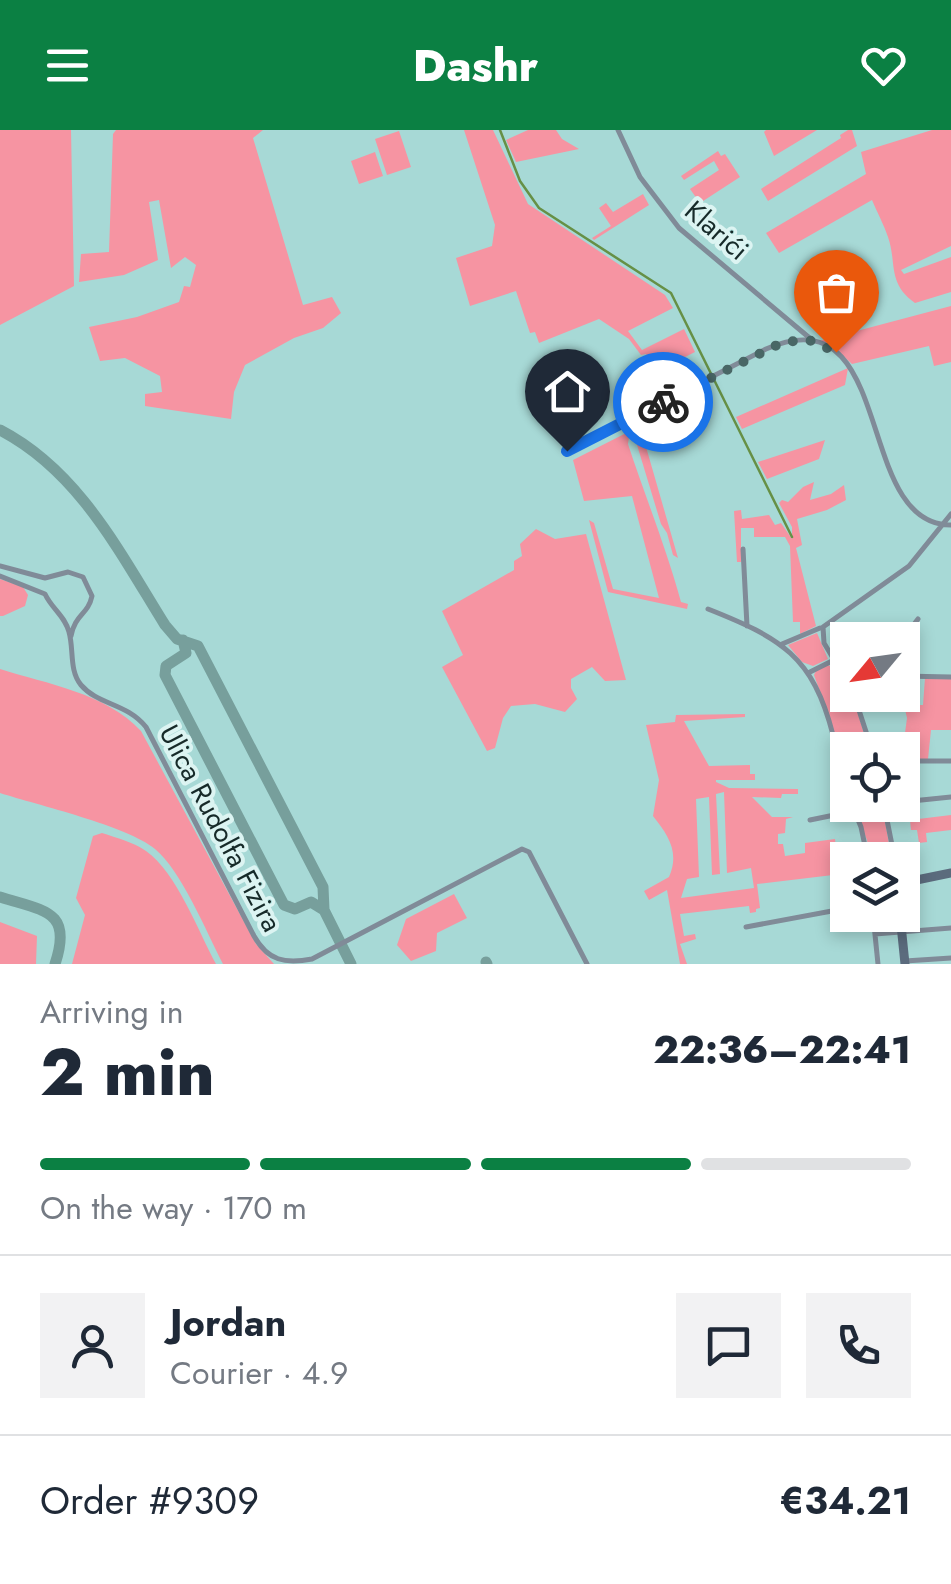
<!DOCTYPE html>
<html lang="en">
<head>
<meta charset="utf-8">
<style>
  :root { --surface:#fff; --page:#f2f2f3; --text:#1f2937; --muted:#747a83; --line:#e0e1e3; --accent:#0b8043 }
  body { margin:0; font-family:Jost,sans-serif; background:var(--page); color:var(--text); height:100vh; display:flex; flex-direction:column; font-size:38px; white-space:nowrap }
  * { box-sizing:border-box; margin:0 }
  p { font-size:32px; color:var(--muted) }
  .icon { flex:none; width:55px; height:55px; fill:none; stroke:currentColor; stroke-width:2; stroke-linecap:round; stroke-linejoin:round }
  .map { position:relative; height:834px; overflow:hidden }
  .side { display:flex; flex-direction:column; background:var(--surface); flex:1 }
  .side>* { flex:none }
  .needle { width:65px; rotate:241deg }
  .buttons { position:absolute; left:830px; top:492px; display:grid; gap:20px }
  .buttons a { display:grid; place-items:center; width:90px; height:90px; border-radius:0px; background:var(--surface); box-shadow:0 5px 15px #0003; font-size:50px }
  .pin { position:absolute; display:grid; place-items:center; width:85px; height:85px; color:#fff; margin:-102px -42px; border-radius:50% 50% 50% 0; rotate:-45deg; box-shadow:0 0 10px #0007 }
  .pin .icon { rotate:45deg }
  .courier { position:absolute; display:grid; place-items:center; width:100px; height:100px; margin:-50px; border:8px solid #1a73e8; border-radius:50%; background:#fff; color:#222; box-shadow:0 2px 12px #0007 }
  .headline em { font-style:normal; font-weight:800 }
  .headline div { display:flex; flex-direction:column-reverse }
  .headline { display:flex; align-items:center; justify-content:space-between; height:170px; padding:0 40px }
  h1 { font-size:65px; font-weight:800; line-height:75px }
  .bar { display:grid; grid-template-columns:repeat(4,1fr); gap:15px 10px; align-content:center; height:120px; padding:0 40px }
  .bar i { height:12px; border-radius:8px; background:var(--line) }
  .bar .selected { background:var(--accent) }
  .bar p { grid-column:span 4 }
  .line { display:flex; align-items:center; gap:25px; padding:0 40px; border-top:2px solid var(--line) }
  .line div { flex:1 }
  .round { display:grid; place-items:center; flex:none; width:105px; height:105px; border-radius:0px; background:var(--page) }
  header { display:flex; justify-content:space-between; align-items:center; height:130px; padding:0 40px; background:var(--accent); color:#fff; font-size:45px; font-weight:800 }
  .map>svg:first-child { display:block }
  .green { fill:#f694a2; fill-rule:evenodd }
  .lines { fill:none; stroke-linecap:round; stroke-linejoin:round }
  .stream { stroke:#669046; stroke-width:2.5 }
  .taxiway { stroke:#779f9c; stroke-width:11 }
  .street { stroke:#808b98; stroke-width:5 }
  .secondary { stroke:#5b6b7d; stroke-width:9 }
  .done { stroke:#496766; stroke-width:10; stroke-dasharray:0 18 }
  .route { stroke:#1a73e8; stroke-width:12 }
  .labels { text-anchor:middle; stroke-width:8; stroke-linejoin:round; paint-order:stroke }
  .street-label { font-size:28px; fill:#162a29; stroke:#dcf4f2 }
</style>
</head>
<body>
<header><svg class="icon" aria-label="menu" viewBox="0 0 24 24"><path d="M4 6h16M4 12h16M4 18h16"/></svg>Dashr<svg class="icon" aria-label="heart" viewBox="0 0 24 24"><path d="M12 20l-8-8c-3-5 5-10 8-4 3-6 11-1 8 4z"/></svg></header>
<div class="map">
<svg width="951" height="834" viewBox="0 0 951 834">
  <rect width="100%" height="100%" fill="#a7d9d6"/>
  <path class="green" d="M0,0H71L74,156L0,195Z
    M116,0H263L253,8L303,175L332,167L341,183L323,198L294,208L245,235L234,262L231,289L145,276V264L162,262L160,246L125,228L100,231L89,197L137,187L179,172L184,156L190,157L196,135L185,127L171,138L159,70L149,72L158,130L124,145L79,152L81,124L109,122L113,4Z
    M464,0H493L528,74L665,165L673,178L628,201L642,220L684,199L695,222L655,242L646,224L641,225L629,209L599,189L539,213L535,202L530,203L516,161L470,176L456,128L492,116L495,95Z
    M528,0H556L562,9L579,19L516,32L506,10Z
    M766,0H817L774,26L764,2Z
    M848,0H852L857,16L768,71L761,59L841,8L840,5Z
    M932,0H951V116L901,140L904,144L951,127V162L915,173C887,153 897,133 888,107C884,95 877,82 872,70L779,123L766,103L866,44L861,22Z
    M399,1L411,37L387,45L375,9Z
    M718,21L721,26L725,24L740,47L700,73L690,59L719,40L714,31L684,50L681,46Z
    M375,22L383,46L359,54L351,31Z
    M643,64L649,75L594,110L592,108L611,96L599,78L606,73L613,82Z
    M951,176V232L934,236L929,216L852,234L837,220L819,211Z
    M848,238L845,255L742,299L736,287Z
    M640,296L678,428L673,425L667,403L661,394L634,305L629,307L628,314C646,369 666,417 681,472L688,474L687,479L608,462L589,390L594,393L613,459L659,468L632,366L584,371L573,330Z
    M825,310L819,329L767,349L758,332Z
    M814,352L810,370L831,364L844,355L846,370L827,380L797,389L802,415L796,418L816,496L800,504V492H793L790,416L785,407H754V398H741V432H737L734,381L741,380L742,389L769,385L775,395L781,393L792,409V397L779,373L782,370L788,372L803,357Z
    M536,399L555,409L586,404L626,550L605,551L592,537L571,549V558L577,569L565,582L535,574L511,576L503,588L495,618L487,621L442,537L463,525L442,481L514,440V431L522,426L520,414Z
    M0,449L23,457L28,465L25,476L3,486H0Z
    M817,503L828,529L813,536L802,532L788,515Z
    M828,535C838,539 847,552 848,565L853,567L869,620H848L847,661L833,598L814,545L816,541Z
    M0,539C47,554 106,563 141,601L256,814L274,834H223C207,803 181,740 155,719C128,696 37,675 0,663Z
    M925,548H951V600H931L928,629H911L912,604L905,603L907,588L904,575H923Z
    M745,584V587L684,591L709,636L750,635V644H755V650H716V652L729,658L798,659V664H782L781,668L752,667L772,687H793L786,689L785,703L778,704V714H783L785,726L805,723V713L835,709L838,734L832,735L833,745L757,754L760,778L756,779V782L750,783L749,776L680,784L684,806L695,804L696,809L680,814L687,834H680L667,760L649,770L644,761L669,747C680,722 668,705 653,686L659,650L646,595L675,592L676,585ZM724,662L727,743L751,738L754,758L681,768L687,749L699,747L696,669L709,667L712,745L720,744L716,664Z
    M853,675H882L892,730H870L867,710Z
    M951,685V700L926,703L927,712L919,713L917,700H911L910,690Z
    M102,703C117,708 133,712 146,721C177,743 198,801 216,834H72L85,785L76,768L93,706Z
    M454,764L467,788L437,803L436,821L411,831L397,815L406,789Z
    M0,792L37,806L36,834H0Z"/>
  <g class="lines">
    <path class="stream" d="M500,0L520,51L539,78L671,163L792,407"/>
    <path class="taxiway" d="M0,300C79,341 120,423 165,495L177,509L198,516L323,757L324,780L351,834
      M183,510L186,523L166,536L165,545L284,775L295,779L311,772L324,780
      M0,767C44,781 73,780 55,834
      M486,832L487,834"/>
    <path class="street" d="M618,0L640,47L679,98L812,210
      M567,321L766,219C898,161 852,395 951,395
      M743,419L747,496
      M0,436L45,448L68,442L83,447L92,466C88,485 75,484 71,506
      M0,446L45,464C52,479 65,486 69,502C74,519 69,541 81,555C98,575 127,573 146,597L254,806C268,831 285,834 312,829L522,719L529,722L587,834
      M708,479C781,508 813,526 833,605C838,625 840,647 848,666
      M902,510L918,489
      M782,514L820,498
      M810,542L834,530
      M902,546L951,547
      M848,553L824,513L823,497L909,436L951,384
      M854,565L872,620
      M902,631H951
      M902,672L951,667
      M852,675L861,697L868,730
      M884,675L895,730
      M810,690L854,681
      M873,785L878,834
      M746,797L848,778
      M875,804L951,798
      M905,831L951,828"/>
    <path class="secondary" d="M902,753L951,743
      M900,785L905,834"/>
  </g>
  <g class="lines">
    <path class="done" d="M663,272L783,212L809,210L836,222"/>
    <path class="route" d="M567,321L663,272"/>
  </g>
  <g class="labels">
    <g class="street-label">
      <text transform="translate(717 100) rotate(41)" y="10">Klarići</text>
      <text transform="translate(221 698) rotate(62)" y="10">Ulica Rudolfa Fizira</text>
    </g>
  </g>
</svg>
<div class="buttons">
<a><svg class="needle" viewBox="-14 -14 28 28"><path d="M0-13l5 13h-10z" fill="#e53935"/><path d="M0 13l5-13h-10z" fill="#747a83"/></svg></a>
<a><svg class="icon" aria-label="locate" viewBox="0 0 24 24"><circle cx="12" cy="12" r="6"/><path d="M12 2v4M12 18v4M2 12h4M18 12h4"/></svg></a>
<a><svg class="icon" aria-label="layers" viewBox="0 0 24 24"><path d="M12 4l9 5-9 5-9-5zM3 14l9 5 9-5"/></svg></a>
</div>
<div class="pin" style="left:836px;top:222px;background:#ea580c"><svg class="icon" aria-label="bag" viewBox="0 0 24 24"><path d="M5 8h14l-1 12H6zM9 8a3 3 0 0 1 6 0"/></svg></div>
<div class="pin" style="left:567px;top:321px;background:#1f2937"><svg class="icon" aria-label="home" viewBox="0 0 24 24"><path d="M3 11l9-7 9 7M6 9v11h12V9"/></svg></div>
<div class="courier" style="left:663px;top:272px"><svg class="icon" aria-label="bike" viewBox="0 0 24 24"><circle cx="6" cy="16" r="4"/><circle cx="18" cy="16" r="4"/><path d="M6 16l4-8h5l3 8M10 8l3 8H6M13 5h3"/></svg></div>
</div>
<section class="side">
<div class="headline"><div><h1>2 min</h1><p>Arriving in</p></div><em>22:36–22:41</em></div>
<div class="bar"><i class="selected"></i><i class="selected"></i><i class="selected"></i><i></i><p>On the way · 170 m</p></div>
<div class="line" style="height:180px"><a class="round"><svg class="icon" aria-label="person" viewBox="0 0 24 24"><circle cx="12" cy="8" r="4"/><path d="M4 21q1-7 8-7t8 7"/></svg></a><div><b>Jordan</b><p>Courier · 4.9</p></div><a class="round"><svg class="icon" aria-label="chat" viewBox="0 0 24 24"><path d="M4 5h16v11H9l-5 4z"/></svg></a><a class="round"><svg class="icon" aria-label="phone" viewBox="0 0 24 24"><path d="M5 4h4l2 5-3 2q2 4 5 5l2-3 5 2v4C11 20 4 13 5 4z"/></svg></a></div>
<div class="line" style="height:130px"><div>Order #9309</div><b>€34.21</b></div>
</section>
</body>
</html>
